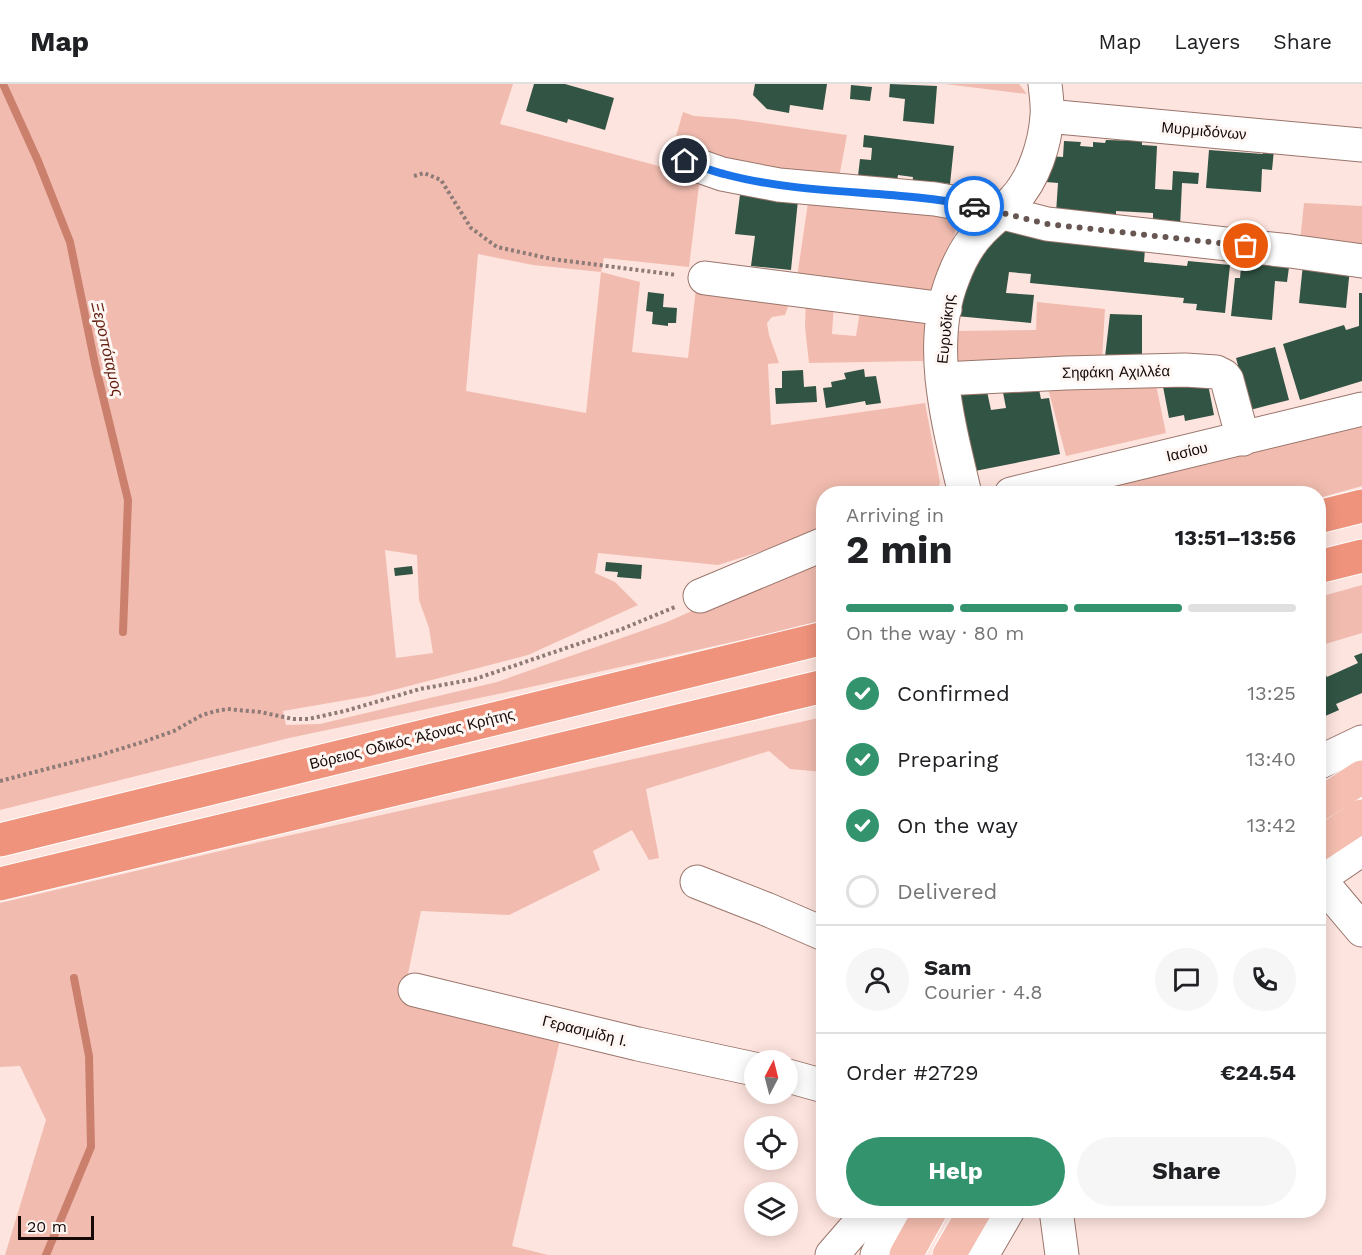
<!DOCTYPE html>
<html lang="en">
<head>
<meta charset="utf-8">
<style>
  :root { --surface:#fff; --page:#f6f6f6; --text:#202124; --muted:#757577; --line:#e0e0e0; --accent:#32936d }
  body { margin:0; font-family:"Work Sans",sans-serif; background:var(--page); color:var(--text); height:100vh; display:flex; flex-direction:column; font-size:22px; white-space:nowrap }
  * { box-sizing:border-box; margin:0 }
  p { font-size:20px; color:var(--muted) }
  .icon { flex:none; width:33px; height:33px; fill:none; stroke:currentColor; stroke-width:2; stroke-linecap:round; stroke-linejoin:round }
  .map { position:relative; flex:1; overflow:hidden }
  .panel { position:absolute; left:816px; top:402px; width:510px; height:732px; display:flex; flex-direction:column; background:var(--surface); border-radius:24px; box-shadow:0 3px 15px #0003 }
  .panel>* { flex:none }
  .needle { width:39px; rotate:7deg }
  .tools { position:absolute; left:744px; top:966px; display:grid; gap:12px }
  .tools a { display:grid; place-items:center; width:54px; height:54px; border-radius:50%; background:var(--surface); box-shadow:0 3px 15px #0003; font-size:30px }
  .scale { position:absolute; left:18px; bottom:15px; width:76px; box-sizing:border-box; padding-left:6px; border:3px solid #160906; border-top:0; font-size:16px; line-height:21px; white-space:nowrap; color:#160906; -webkit-text-stroke:4px #fef6f3; paint-order:stroke }
  .pin { position:absolute; display:grid; place-items:center; width:51px; height:51px; color:#fff; margin:-26px; border:3px solid #fff; border-radius:50%; box-shadow:0 2px 6px #0007 }
  .courier { position:absolute; display:grid; place-items:center; width:60px; height:60px; margin:-30px; border:4px solid #1a73e8; border-radius:50%; background:#fff; color:#222; box-shadow:0 2px 8px #0007 }
  .head em { font-style:normal; font-weight:700 }
  .head div { display:flex; flex-direction:column-reverse }
  .head { display:flex; align-items:center; justify-content:space-between; height:102px; padding:0 30px }
  h1 { font-size:39px; font-weight:700; line-height:45px }
  .bar { display:grid; grid-template-columns:repeat(4,1fr); gap:9px 6px; align-content:center; height:72px; padding:0 30px }
  .bar i { height:8px; border-radius:4px; background:var(--line) }
  .bar .current { background:var(--accent) }
  .bar p { grid-column:span 4 }
  .line { display:flex; align-items:center; gap:15px; padding:0 30px; border-top:2px solid var(--line) }
  .line div { flex:1 }
  .round { display:grid; place-items:center; flex:none; width:63px; height:63px; border-radius:32px; background:var(--page) }
  ol { padding:0 30px; list-style:none }
  li { display:flex; align-items:center; gap:18px; height:66px }
  li p { margin-inline-start:auto }
  li .icon { padding:6px; border-radius:50%; background:var(--accent); color:#fff; stroke-width:4 }
  li:last-child { color:var(--muted) }
  li i { width:33px; height:33px; border:3px solid var(--line); border-radius:50% }
  .primary-button { display:flex; gap:12px; margin-top:auto; padding:12px 30px }
  .primary-button a { flex:1; height:69px; border-radius:36px; background:var(--accent); color:#fff; font-size:24px; font-weight:700; line-height:69px; text-align:center }
  .primary-button a+a { background:var(--page); color:var(--text) }
  header { display:flex; align-items:center; gap:36px; box-sizing:border-box; height:84px; padding:0 30px; background:var(--surface); border-bottom:2px solid var(--line) }
  header strong { font-size:28px }
  nav { display:flex; gap:33px; margin-inline-start:auto; font-size:21px }
  .map>svg:first-child { display:block }
  .green { fill:#f1bcaf; fill-rule:evenodd }
  .lines { fill:none; stroke-linecap:round; stroke-linejoin:round }
  .stream { stroke:#cb806e; stroke-width:8 }
  .building { fill:#315444 }
  .minor-casing { stroke:#9a756b; stroke-width:35 }
  .major-casing { stroke:#fff; stroke-width:35 }
  .highway-casing { stroke:#fff; stroke-width:35 }
  .path { stroke:#8e7a76; stroke-width:4; stroke-dasharray:3 3; stroke-linecap:butt }
  .minor { stroke:#fff; stroke-width:33 }
  .major { stroke:#f5beb0; stroke-width:33 }
  .highway { stroke:#ef937c; stroke-width:33 }
  .done { stroke:#675652; stroke-width:6; stroke-dasharray:0 10.8 }
  .route { stroke:#1a73e8; stroke-width:8 }
  .labels { text-anchor:middle; stroke-width:6; stroke-linejoin:round; paint-order:stroke }
  .street-label { font-size:15px; fill:#160906; stroke:#fef6f3 }
  .water-label { font-size:16px; font-style:italic; fill:#631f0f; stroke:#fef6f3 }
</style>
</head>
<body>
<header>
<strong>Map</strong>
<nav><a>Map</a><a>Layers</a><a>Share</a></nav>
</header>
<div class="map">
<svg width="1362" height="1171" viewBox="0 0 1362 1171">
  <rect width="100%" height="100%" fill="#fee4de"/>
  <path class="green" d="M0,0H513L500,40L700,93L689,183L604,174L601,188L640,198L632,268L688,274L696,204L789,220L785,231L772,233L767,239L769,251L779,279L768,280L771,341L925,319L940,398L937,409L824,410L823,448L718,481L598,469L595,489L615,498L638,521L528,571L370,612L283,627L286,641L320,640L497,598L667,538L800,479L823,472V538L526,604L289,654L0,726ZM478,170L533,181L601,188L586,329L466,307ZM385,466L417,471L419,516L429,544L433,569L396,574Z
    M945,0H1019L1027,10Z
    M683,28L694,32L736,35L847,51L838,99L731,82L672,66Z
    M809,112L950,132L956,144L943,197L936,209L796,200Z
    M1304,119L1362,122V167L1300,157Z
    M806,215L834,218L832,250L856,252L861,221L923,235L926,244L923,277L809,279L805,243Z
    M1037,218L1105,225L1102,275L951,283V247L1036,246Z
    M1154,291L1166,349L1066,372L1046,297Z
    M1362,339V402L1319,414L1318,410H1057L1275,363Z
    M1362,501V549L1319,562V513Z
    M823,633V688L790,685L769,667L646,705L659,774L649,776L632,746L593,767L600,786L509,831L421,827L408,890L400,914L560,956L512,1162L548,1171H5L46,1036L20,982L0,983V819L233,764Z"/>
  <g class="lines">
    <path class="stream" d="M3,0L38,77L70,158L95,280L128,416L123,548
      M46,1171L91,1063L89,972L74,894"/>
  </g>
  <path class="building" d="M534,0H565L614,14L605,46L568,35L567,39L526,27Z
    M755,0H827L823,26L790,21L789,29L767,25L753,11Z
    M890,0L937,2L934,40L903,37L905,15L889,13Z
    M851,1L872,3L870,17L850,15Z
    M864,51L954,62L950,100L929,97L928,103L912,101L913,93L898,91L897,97L858,92L860,75L871,76L872,64L863,63Z
    M1106,56L1142,57V61L1157,62L1155,105L1172,106L1173,87L1199,89L1198,100L1182,99L1180,143L1153,141V129L1116,127V133L1056,129L1058,99L1046,98L1048,72L1063,73L1064,57L1081,58L1080,62L1093,63V58L1105,59Z
    M1263,65L1274,66L1272,86L1262,85L1261,108L1206,104L1209,66L1263,70Z
    M740,111L798,116L791,186L751,182L755,152L735,150Z
    M998,146L1036,150L1035,154L1145,165L1144,178L1187,182L1188,177L1230,181L1225,229L1196,226L1197,220L1183,219L1184,214L1030,199L1031,190L1009,188L1006,209L1034,211L1031,239L956,232L959,204H967L971,168L985,169Z
    M1242,172L1290,176L1287,198L1275,197L1272,236L1231,232L1235,194H1240Z
    M1303,180L1350,184L1346,224L1299,219Z
    M648,208L664,210L663,223L677,224L676,239H668V242L652,240L653,228L646,227Z
    M1359,209H1362V297L1300,316L1283,260L1344,241L1346,246L1359,242Z
    M1110,230L1142,231V277L1105,273Z
    M1275,263L1289,316L1250,326L1236,274Z
    M864,285L865,293L876,292L881,319L866,321L865,317L826,324L823,304L832,303L831,298L846,295L844,289Z
    M803,286L804,303L816,302L817,318L776,320L775,304H782V287Z
    M1206,290L1214,331L1185,337L1184,331L1169,334L1161,292Z
    M1037,296L1041,315L1049,314L1060,370L970,388L953,305L985,298L991,326L1006,324L1002,303Z
    M606,478L642,481L641,495L617,493L618,488L605,487Z
    M412,482L413,490L395,492L394,484Z
    M1362,569V609L1336,620L1339,626L1323,633L1318,623V590L1324,588L1327,593L1358,579L1354,572Z"/>
  <g class="lines">
    <defs>
      <path id="minor" d="M1047,32L1362,61
        M685,77L722,90L779,101L935,115L980,123L1047,140L1290,167L1362,177
        M705,194L945,225
        M942,295L1066,289L1185,286L1216,288L1224,292L1227,296L1243,355
        M965,410C949,342 926,261 953,194C959,178 969,159 981,147C991,136 1004,127 1014,116C1034,95 1045,60 1047,32C1048,22 1046,10 1045,0
        M1011,410L1362,325
        M700,512L824,460
        M1318,679L1362,658
        M1318,795L1362,765
        M1319,795L1362,846
        M697,798L766,825L824,850
        M415,906L638,960L754,985
        M788,992L824,1002
        M1056,1126L1062,1171
        M832,1171L871,1126
        M877,1171L899,1126
        M982,1171L1008,1126"/>
      <path id="major" d="M1318,721L1362,693
        M1318,761L1362,732
        M906,1171L931,1126
        M949,1171L975,1126"/>
      <path id="highway" d="M1318,433L1362,422
        M1318,483L1362,472
        M0,756L824,554
        M0,800L824,602"/>
    </defs>
    <use href="#minor" class="minor-casing"/>
    <use href="#major" class="major-casing"/>
    <use href="#highway" class="highway-casing"/>
    <path class="path" d="M414,92L424,89L441,96L471,144L497,163L552,175L677,191
      M0,697L97,672L146,657L174,647L202,631L216,627L227,625L260,628L293,635H308L345,627L420,605L475,595L622,545L675,523"/>
    <use href="#minor" class="minor"/>
    <use href="#major" class="major"/>
    <use href="#highway" class="highway"/>
  </g>
  <g class="lines">
    <path class="done" d="M974,122L1047,140L1246,162"/>
    <path class="route" d="M685,77C698,81 711,87 724,90C805,112 892,105 974,122"/>
  </g>
  <g class="labels">
    <g class="street-label">
      <text transform="translate(1204 47) rotate(5)" y="5">Μυρμιδόνων</text>
      <text transform="translate(946 245) rotate(-84)" y="5">Ευρυδίκης</text>
      <text transform="translate(1116 288) rotate(-1)" y="5">Σηφάκη Αχιλλέα</text>
      <text transform="translate(1187 368) rotate(-13)" y="5">Ιασίου</text>
      <text transform="translate(412 655) rotate(-14)" y="5">Βόρειος Οδικός Άξονας Κρήτης</text>
      <text transform="translate(585 947) rotate(14)" y="5">Γερασιμίδη Ι.</text>
    </g>
    <g class="water-label">
      <text transform="translate(108 265) rotate(77)" y="6">Ξεροπόταμος</text>
    </g>
  </g>
</svg>
<div class="tools">
<a><svg class="needle" viewBox="-14 -14 28 28"><path d="M0-13l5 13h-10z" fill="#e53935"/><path d="M0 13l5-13h-10z" fill="#757577"/></svg></a>
<a><svg class="icon" aria-label="locate" viewBox="0 0 24 24"><circle cx="12" cy="12" r="6"/><path d="M12 2v4M12 18v4M2 12h4M18 12h4"/></svg></a>
<a><svg class="icon" aria-label="layers" viewBox="0 0 24 24"><path d="M12 4l9 5-9 5-9-5zM3 14l9 5 9-5"/></svg></a>
</div>
<div class="scale">20 m</div>
<div class="pin" style="left:1246px;top:162px;background:#ea580c"><svg class="icon" aria-label="bag" viewBox="0 0 24 24"><path d="M5 8h14l-1 12H6zM9 8a3 3 0 0 1 6 0"/></svg></div>
<div class="pin" style="left:685px;top:77px;background:#1f2937"><svg class="icon" aria-label="home" viewBox="0 0 24 24"><path d="M3 11l9-7 9 7M6 9v11h12V9"/></svg></div>
<div class="courier" style="left:974px;top:122px"><svg class="icon" aria-label="car" viewBox="0 0 24 24"><path d="M5 17H2v-5l4-1 3-4h7l3 4 3 1v5h-3M9 17h6M6 11h13"/><circle cx="7" cy="17" r="2"/><circle cx="17" cy="17" r="2"/></svg></div>
<section class="panel">
<div class="head"><div><h1>2 min</h1><p>Arriving in</p></div><em>13:51–13:56</em></div>
<div class="bar"><i class="current"></i><i class="current"></i><i class="current"></i><i></i><p>On the way · 80 m</p></div>
<ol>
<li><svg class="icon" aria-label="check" viewBox="0 0 24 24"><path d="M5 12l5 5 9-10"/></svg>Confirmed<p>13:25</p></li>
<li><svg class="icon" aria-label="check" viewBox="0 0 24 24"><path d="M5 12l5 5 9-10"/></svg>Preparing<p>13:40</p></li>
<li><svg class="icon" aria-label="check" viewBox="0 0 24 24"><path d="M5 12l5 5 9-10"/></svg>On the way<p>13:42</p></li>
<li><i></i>Delivered</li>
</ol>
<div class="line" style="height:108px"><a class="round"><svg class="icon" aria-label="person" viewBox="0 0 24 24"><circle cx="12" cy="8" r="4"/><path d="M4 21q1-7 8-7t8 7"/></svg></a><div><b>Sam</b><p>Courier · 4.8</p></div><a class="round"><svg class="icon" aria-label="chat" viewBox="0 0 24 24"><path d="M4 5h16v11H9l-5 4z"/></svg></a><a class="round"><svg class="icon" aria-label="phone" viewBox="0 0 24 24"><path d="M5 4h4l2 5-3 2q2 4 5 5l2-3 5 2v4C11 20 4 13 5 4z"/></svg></a></div>
<div class="line" style="height:78px"><div>Order #2729</div><b>€24.54</b></div>
<div class="primary-button"><a>Help</a><a>Share</a></div>
</section>
</div>
</body>
</html>
